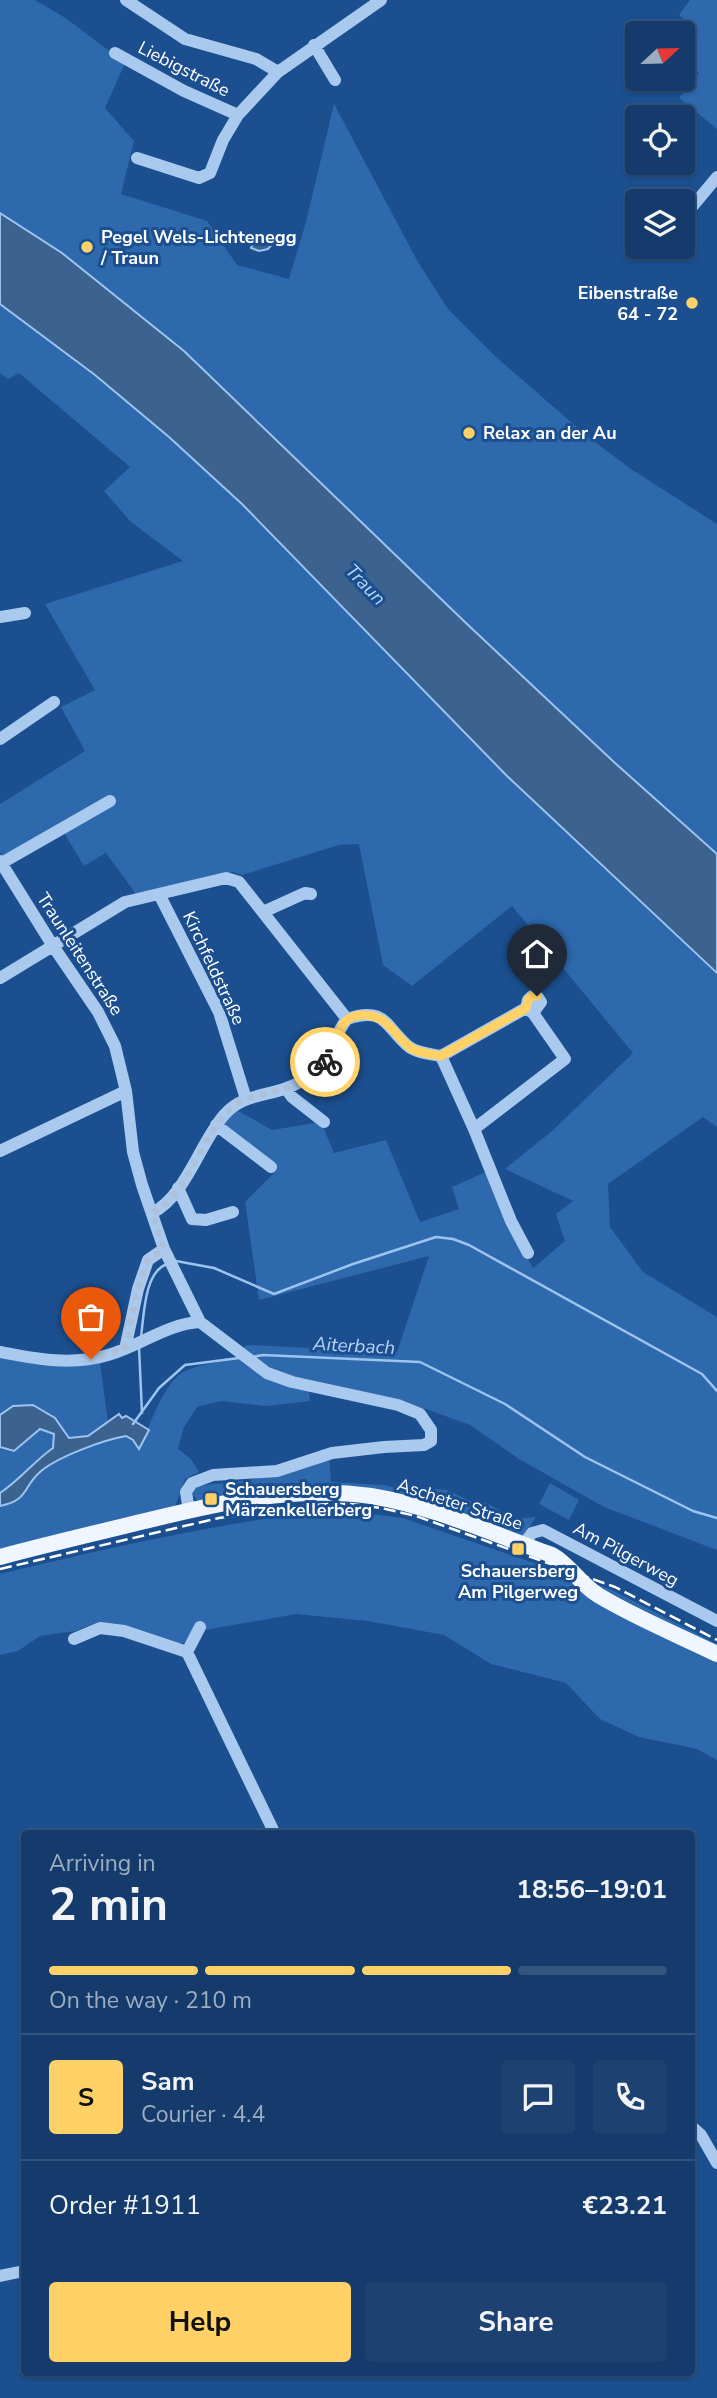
<!DOCTYPE html>
<html lang="en">
<head>
<meta charset="utf-8">
<style>
  :root { --surface:#143b6b; --page:#1d4271; --text:#f1f3f6; --muted:#9dadc1; --line:#33557e; --accent:#ffd166 }
  body { margin:0; font-family:"Nunito Sans",sans-serif; background:var(--page); color:var(--text); height:100vh; display:flex; flex-direction:column; font-size:26px; white-space:nowrap }
  * { box-sizing:border-box; margin:0 }
  p { font-size:23px; color:var(--muted) }
  .icon { flex:none; width:38px; height:38px; fill:none; stroke:currentColor; stroke-width:2; stroke-linecap:round; stroke-linejoin:round }
  .map { position:relative; flex:1; overflow:hidden }
  .details { position:absolute; left:21px; top:1830px; width:674px; height:546px; display:flex; flex-direction:column; background:var(--surface); border-radius:7px; box-shadow:0 2px 5px #0004,0 0 0 2px var(--line) }
  .details>* { flex:none }
  .needle { width:46px; rotate:68deg }
  .buttons { position:absolute; left:625px; top:21px; display:grid; gap:14px }
  .buttons a { display:grid; place-items:center; width:70px; height:70px; border-radius:7px; background:var(--surface); box-shadow:0 2px 5px #0004,0 0 0 2px var(--line); font-size:35px }
  .pin { position:absolute; display:grid; place-items:center; width:60px; height:60px; color:#fff; margin:-72px -30px; border-radius:50% 50% 50% 0; rotate:-45deg; box-shadow:0 0 7px #0007 }
  .pin .icon { rotate:45deg }
  .courier { position:absolute; display:grid; place-items:center; width:70px; height:70px; margin:-35px; border:5px solid #ffd166; border-radius:50%; background:#fff; color:#222; box-shadow:0 2px 9px #0007 }
  .summary em { font-style:normal; font-weight:700 }
  .summary div { display:flex; flex-direction:column-reverse }
  .summary { display:flex; align-items:center; justify-content:space-between; height:119px; padding:0 28px }
  h1 { font-size:46px; font-weight:700; line-height:52px }
  .bar { display:grid; grid-template-columns:repeat(4,1fr); gap:10px 7px; align-content:center; height:84px; padding:0 28px }
  .bar i { height:9px; border-radius:5px; background:var(--line) }
  .bar .selected { background:var(--accent) }
  .bar p { grid-column:span 4 }
  .line { display:flex; align-items:center; gap:18px; padding:0 28px; border-top:2px solid var(--line) }
  .line div { flex:1 }
  .round { display:grid; place-items:center; flex:none; width:74px; height:74px; border-radius:7px; background:var(--page) }
  .action { display:flex; gap:14px; margin-top:auto; padding:14px 28px }
  .action a { flex:1; height:80px; border-radius:7px; background:var(--accent); color:#111; font-size:28px; font-weight:700; line-height:80px; text-align:center }
  .action a+a { background:var(--page); color:var(--text) }
  .map>svg:first-child { display:block }
  .green { fill:#2e69ad }
  .water { fill:#3c6290; stroke:#9cc4f0; stroke-width:2 }
  .lines { fill:none; stroke-linecap:round; stroke-linejoin:round }
  .stream { stroke:#9cc4f0; stroke-width:2.5 }
  .minor { stroke:#a9c9ee; stroke-width:12 }
  .major { stroke:#f0f6ff; stroke-width:16 }
  .rail { stroke:#fff; stroke-width:2.5; stroke-dasharray:12 5; stroke-linecap:butt }
  .done { stroke:#afc1d8; stroke-width:7; stroke-dasharray:0 12.6 }
  .route { stroke:#ffd166; stroke-width:9 }
  .poi-dot { fill:#ffd166; stroke:#1b4f8f; stroke-width:2.5 }
  .labels { text-anchor:middle; stroke-width:6; stroke-linejoin:round; paint-order:stroke }
  .street-label { font-size:18px; fill:#fff; stroke:#1b4f8f }
  .poi-label { font-size:18px; font-weight:bold; fill:#fff; stroke:#1b4f8f; text-anchor:start }
  .water-label { font-size:19px; font-style:italic; fill:#b5d3f5; stroke:#1b4f8f }
</style>
</head>
<body>
<div class="map">
<svg width="717" height="2398" viewBox="0 0 717 2398">
  <rect width="100%" height="100%" fill="#1b4f8f"/>
  <path class="green" d="M0,0H35L67,19L125,63L105,108L134,141L121,194L207,221L237,265L289,279L306,222L334,104L418,262L448,309L495,356L587,436L631,469L717,524V854L615,763L467,624L184,351L62,253L0,213Z
    M690,0H717V129L679,98L699,73L683,61L682,33H678L686,21L679,15Z
    M0,304L95,376L169,437L242,504L507,776L717,973V1127L703,1117L608,1184L610,1227L643,1272L717,1317V1550L604,1507L519,1459L470,1425L426,1409L417,1410L309,1384L310,1401L266,1406L221,1401L197,1407L184,1427L178,1449L191,1459L199,1472L185,1479L174,1509L0,1551V1506C29,1500 22,1488 40,1472C57,1457 103,1440 126,1436L133,1440L138,1449C150,1428 163,1380 187,1370C202,1364 220,1362 236,1359L246,1345L397,1352L429,1256L259,1300L245,1202L277,1170L224,1125L235,1109L272,1130L321,1122L334,1153L386,1140L420,1222L459,1209L452,1187L488,1171L508,1221L533,1268L565,1241L556,1214L573,1201L505,1169L552,1131L633,1053L512,906L412,986L383,965L359,844L339,845L242,875L233,872L136,894L106,853L84,866L63,831L4,861L0,852V804L85,751L61,707L95,690L45,604L183,561L131,522L104,491L130,467L19,373L8,379L0,373Z
    M0,1356L44,1366L100,1363L108,1422L88,1436L68,1438L55,1418L0,1415Z
    M40,1429L54,1434L53,1449C33,1462 20,1480 0,1493V1447L14,1450Z
    M329,1457L331,1482L383,1485L432,1496L435,1489L447,1490L481,1506L484,1502L516,1519L536,1517L522,1539L383,1493L198,1501L192,1494L197,1486C242,1480 288,1478 329,1457Z
    M550,1483L579,1500L569,1520L539,1504Z
    M312,1512H356L403,1518L563,1573L717,1659V1760L697,1749L639,1737L600,1719L566,1683L491,1664L444,1635L368,1621L296,1614L205,1630L187,1643H170L142,1632L98,1622L75,1631L40,1636L18,1651L0,1655V1574C103,1549 206,1526 312,1512Z
    M592,1583L610,1589L717,1644V1649Z"/>
  <path class="water" d="M0,213L62,253L184,351L467,624L615,763L717,854V973L507,776L242,504L169,437L95,375L0,304Z
    M268,237L273,243L268,249L259,251L251,248L254,241H262Z
    M33,1405L55,1418L69,1438L88,1436L119,1414L122,1418L126,1416L149,1430L139,1449L133,1440L126,1436C103,1440 57,1457 40,1472C22,1488 29,1500 0,1506V1493C20,1480 33,1462 53,1448L54,1434L40,1429L14,1451L0,1447V1415L13,1406Z"/>
  <g class="lines">
    <path class="stream" d="M176,1261L214,1268L274,1294L353,1264L436,1237L453,1239L469,1245L702,1374L717,1391
      M141,1337C144,1316 144,1272 167,1264
      M139,1347L142,1413
      M252,1357L263,1355L420,1362L505,1404L585,1457L693,1511L717,1518
      M133,1424L159,1388L185,1365L239,1358"/>
    <path class="minor" d="M126,0L185,39L256,59L278,72
      M314,45L335,80
      M115,53L184,91L238,115
      M137,158L199,178L210,173L223,140L238,115L278,72L381,0
      M682,219L717,177
      M0,617L25,613
      M0,739L54,702
      M0,861L53,946L98,1012L115,1046L126,1091L133,1152L142,1185L164,1249L200,1322L267,1373L292,1382L398,1405L420,1414L431,1430V1441L424,1445L384,1447L332,1453L277,1471L213,1475L192,1483L186,1492L189,1511
      M0,864L110,801
      M159,894L219,1012L246,1099
      M263,912L305,893L311,894
      M0,978L125,902L226,878L239,882L347,1019
      M526,1008L528,1000L532,996H537L541,1002L533,1013
      M441,1056L526,1008L533,1013L565,1059L474,1129
      M286,1089L292,1097L324,1122
      M216,1125L271,1167
      M0,1151L126,1091
      M178,1188L192,1219L206,1220L233,1212
      M152,1213C186,1196 200,1142 225,1114C241,1096 263,1096 284,1089C296,1085 308,1078 317,1070C333,1057 334,1034 347,1019C385,1006 385,1026 408,1046C416,1053 431,1054 441,1056L474,1129L511,1221L528,1253
      M125,1349L138,1289L148,1260L164,1249
      M0,1352C37,1359 71,1366 108,1355C140,1346 166,1324 200,1322
      M523,1545L532,1533L543,1530L717,1621
      M74,1639L100,1628L124,1631L187,1652
      M187,1652L275,1834
      M187,1652L200,1627
      M691,2126L701,2135L717,2163
      M0,2276L24,2271"/>
    <path class="major" d="M0,1557C48,1544 96,1533 145,1521C219,1503 294,1485 371,1496C433,1506 493,1534 552,1555C570,1565 580,1584 598,1595C636,1618 678,1635 717,1654"/>
    <path class="rail" d="M0,1569L219,1518L288,1507L328,1504H351L381,1508L416,1516L615,1587L717,1640"/>
  </g>
  <g class="lines">
    <path class="done" d="M91,1359L125,1349L138,1289L148,1260L164,1249L152,1213C188,1196 201,1137 229,1110C244,1095 266,1095 284,1089C299,1084 314,1074 325,1062"/>
    <path class="route" d="M325,1062L343,1024C348,1018 355,1015 363,1015C387,1015 392,1032 408,1046C416,1053 431,1054 441,1056L526,1008L528,1000L532,996H537"/>
  </g>
  <g class="poi-dot">
    <circle cx="87" cy="247" r="7"/>
    <circle cx="692" cy="303" r="7"/>
    <circle cx="469" cy="433" r="7"/>
    <rect x="204" y="1492" width="14" height="14" rx="3.5"/>
    <rect x="511" y="1542" width="14" height="14" rx="3.5"/>
  </g>
  <g class="labels">
    <g class="street-label">
      <text transform="translate(184 69) rotate(27)" y="6">Liebigstraße</text>
      <text transform="translate(80 954) rotate(57)" y="6">Traunleitenstraße</text>
      <text transform="translate(214 968) rotate(65)" y="6">Kirchfeldstraße</text>
      <text transform="translate(460 1504) rotate(18)" y="6">Ascheter Straße</text>
      <text transform="translate(626 1554) rotate(28)" y="6">Am Pilgerweg</text>
    </g>
    <g class="poi-label">
      <text x="101" y="243">Pegel Wels-Lichtenegg<tspan x="101" dy="21">/ Traun</tspan></text>
      <text x="678" y="299" text-anchor="end">Eibenstraße<tspan x="678" dy="21">64 - 72</tspan></text>
      <text x="483" y="439">Relax an der Au</text>
      <text x="225" y="1495">Schauersberg<tspan x="225" dy="21">Märzenkellerberg</tspan></text>
      <text x="518" y="1577" text-anchor="middle">Schauersberg<tspan x="518" dy="21">Am Pilgerweg</tspan></text>
    </g>
    <g class="water-label">
      <text transform="translate(366 584) rotate(46)" y="7">Traun</text>
      <text transform="translate(354 1345) rotate(3)" y="7">Aiterbach</text>
    </g>
  </g>
</svg>
<div class="buttons">
<a><svg class="needle" viewBox="-14 -14 28 28"><path d="M0-13l5 13h-10z" fill="#e53935"/><path d="M0 13l5-13h-10z" fill="#9dadc1"/></svg></a>
<a><svg class="icon" aria-label="locate" viewBox="0 0 24 24"><circle cx="12" cy="12" r="6"/><path d="M12 2v4M12 18v4M2 12h4M18 12h4"/></svg></a>
<a><svg class="icon" aria-label="layers" viewBox="0 0 24 24"><path d="M12 4l9 5-9 5-9-5zM3 14l9 5 9-5"/></svg></a>
</div>
<div class="pin" style="left:91px;top:1359px;background:#ea580c"><svg class="icon" aria-label="bag" viewBox="0 0 24 24"><path d="M5 8h14l-1 12H6zM9 8a3 3 0 0 1 6 0"/></svg></div>
<div class="pin" style="left:537px;top:996px;background:#1f2937"><svg class="icon" aria-label="home" viewBox="0 0 24 24"><path d="M3 11l9-7 9 7M6 9v11h12V9"/></svg></div>
<div class="courier" style="left:325px;top:1062px"><svg class="icon" aria-label="bike" viewBox="0 0 24 24"><circle cx="6" cy="16" r="4"/><circle cx="18" cy="16" r="4"/><path d="M6 16l4-8h5l3 8M10 8l3 8H6M13 5h3"/></svg></div>
<section class="details">
<div class="summary"><div><h1>2 min</h1><p>Arriving in</p></div><em>18:56–19:01</em></div>
<div class="bar"><i class="selected"></i><i class="selected"></i><i class="selected"></i><i></i><p>On the way · 210 m</p></div>
<div class="line" style="height:126px"><b class="round" style="background:var(--accent);color:#111">S</b><div><b>Sam</b><p>Courier · 4.4</p></div><a class="round"><svg class="icon" aria-label="chat" viewBox="0 0 24 24"><path d="M4 5h16v11H9l-5 4z"/></svg></a><a class="round"><svg class="icon" aria-label="phone" viewBox="0 0 24 24"><path d="M5 4h4l2 5-3 2q2 4 5 5l2-3 5 2v4C11 20 4 13 5 4z"/></svg></a></div>
<div class="line" style="height:91px"><div>Order #1911</div><b>€23.21</b></div>
<div class="action"><a>Help</a><a>Share</a></div>
</section>
</div>
</body>
</html>
